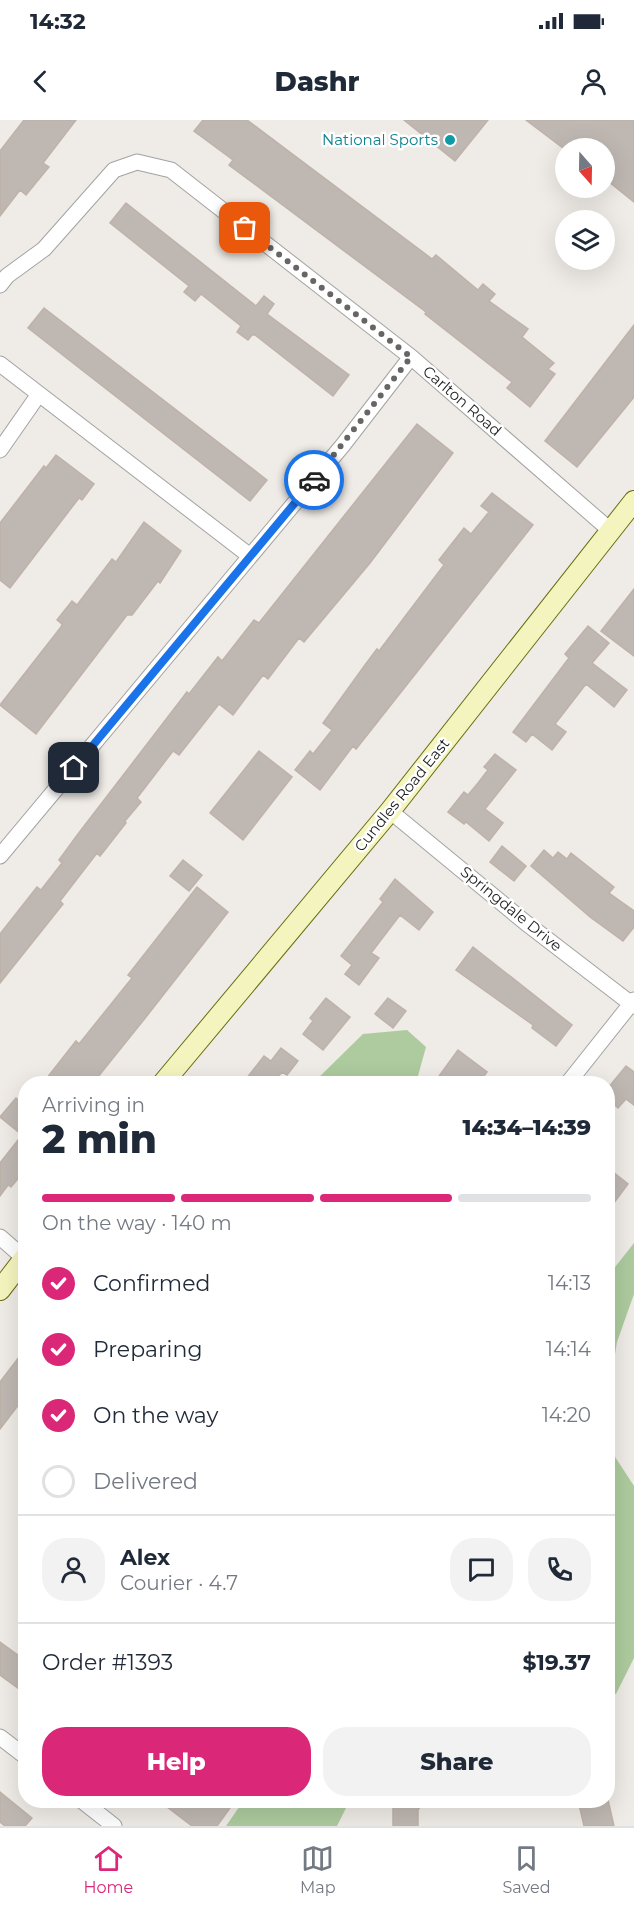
<!DOCTYPE html>
<html lang="en">
<head>
<meta charset="utf-8">
<style>
  :root { --surface:#fff; --page:#f2f2f3; --text:#1f2937; --muted:#747a83; --line:#e0e1e3; --accent:#db2777 }
  body { margin:0; font-family:Montserrat,sans-serif; background:var(--page); color:var(--text); height:100vh; display:flex; flex-direction:column; font-size:22px; white-space:nowrap }
  * { box-sizing:border-box; margin:0 }
  p { font-size:20px; color:var(--muted) }
  .icon { flex:none; width:33px; height:33px; fill:none; stroke:currentColor; stroke-width:2; stroke-linecap:round; stroke-linejoin:round }
  .map { position:relative; flex:1; overflow:hidden }
  .drawer { position:absolute; left:18px; top:956px; width:597px; height:732px; display:flex; flex-direction:column; background:var(--surface); border-radius:24px; box-shadow:0 6px 24px #0002 }
  .drawer>* { flex:none }
  .needle { width:39px; rotate:160deg }
  .tools { position:absolute; left:555px; top:18px; display:grid; gap:12px }
  .tools a { display:grid; place-items:center; width:60px; height:60px; border-radius:50%; background:var(--surface); box-shadow:0 6px 24px #0002; font-size:30px }
  .pin { position:absolute; display:grid; place-items:center; width:51px; height:51px; color:#fff; margin:-26px; border-radius:12px; box-shadow:0 3px 9px #0006 }
  .courier { position:absolute; display:grid; place-items:center; width:60px; height:60px; margin:-30px; border:4px solid #1a73e8; border-radius:50%; background:#fff; color:#222; box-shadow:0 2px 8px #0007 }
  .headline em { font-style:normal; font-weight:800 }
  .headline div { display:flex; flex-direction:column-reverse }
  .headline { display:flex; align-items:center; justify-content:space-between; height:102px; padding:0 24px }
  h1 { font-size:39px; font-weight:800; line-height:45px }
  .bar { display:grid; grid-template-columns:repeat(4,1fr); gap:9px 6px; align-content:center; height:72px; padding:0 24px }
  .bar i { height:8px; border-radius:4px; background:var(--line) }
  .bar .on { background:var(--accent) }
  .bar p { grid-column:span 4 }
  .line { display:flex; align-items:center; gap:15px; padding:0 24px; border-top:2px solid var(--line) }
  .line div { flex:1 }
  .round { display:grid; place-items:center; flex:none; width:63px; height:63px; border-radius:24px; background:var(--page) }
  ol { padding:0 24px; list-style:none }
  li { display:flex; align-items:center; gap:18px; height:66px }
  li p { margin-inline-start:auto }
  li .icon { padding:6px; border-radius:50%; background:var(--accent); color:#fff; stroke-width:4 }
  li:last-child { color:var(--muted) }
  li i { width:33px; height:33px; border:3px solid var(--line); border-radius:50% }
  .primary-button { display:flex; gap:12px; margin-top:auto; padding:12px 24px }
  .primary-button a { flex:1; height:69px; border-radius:24px; background:var(--accent); color:#fff; font-size:24px; font-weight:800; line-height:69px; text-align:center }
  .primary-button a+a { background:var(--page); color:var(--text) }
  .status { display:flex; justify-content:space-between; align-items:center; height:42px; padding:0 30px; background:var(--surface); direction:ltr }
  .status svg { height:16px; fill:currentColor }
  header { display:flex; justify-content:space-between; align-items:center; height:78px; padding:0 24px; background:var(--surface); font-size:27px; font-weight:800 }
  .tabs { display:flex; justify-content:space-around; align-items:center; height:84px; border-top:2px solid var(--line); background:var(--surface); font-size:16px; color:var(--muted) }
  .tabs a { display:grid; justify-items:center; gap:3px }
  .tabs .on { color:var(--accent) }
  .map>svg:first-child { display:block }
  .forest { fill:#adcb9e }
  .building { fill:#bfb7b2; stroke:#bfb2a9; stroke-width:1.5 }
  .lines { fill:none; stroke-linecap:round; stroke-linejoin:round }
  .minor-casing { stroke:#a3a3a3; stroke-width:17 }
  .secondary-casing { stroke:#686e0d; stroke-width:22 }
  .minor { stroke:#fff; stroke-width:15 }
  .secondary { stroke:#f4f5be; stroke-width:20 }
  .done { stroke:#686665; stroke-width:6; stroke-dasharray:0 10.8 }
  .route { stroke:#1a73e8; stroke-width:8 }
  .culture-dot { fill:#0f9aa8; stroke:#fff; stroke-width:2 }
  .labels { text-anchor:middle; stroke-width:5; stroke-linejoin:round; paint-order:stroke }
  .culture-label { font-size:15px; fill:#0d838f; stroke:#fff; text-anchor:end }
  .street-label { font-size:15px; fill:#1f1f1f; stroke:#fff }
</style>
</head>
<body>
<div class="status"><b>14:32</b><svg viewBox="0 0 49 12"><path d="M0 12V9h3v3zM5 12V6h3v6zM10 12V3h3v9zM15 12V0h3v12zM26 1h20v11H26zM47 4h2v5h-2z"/></svg></div>
<header><svg class="icon" aria-label="back" viewBox="0 0 24 24"><path d="M15 5l-7 7 7 7"/></svg>Dashr<svg class="icon" aria-label="person" viewBox="0 0 24 24"><circle cx="12" cy="8" r="4"/><path d="M4 21q1-7 8-7t8 7"/></svg></header>
<div class="map">
<svg width="634" height="1706" viewBox="0 0 634 1706">
  <rect width="100%" height="100%" fill="#efebe6"/>
  <path class="forest" d="M407,910L426,927L416,963H313L363,914Z
    M634,1123V1174L617,1222L608,1277V1156Z
    M608,1326L634,1366V1538L616,1574L608,1573Z
    M244,1680H350L337,1706H226Z"/>
  <path class="building" d="M24,0H76L43,43L49,47L26,75L20,70L0,96V31Z
    M203,0H247L432,139L436,135L478,170L483,164L495,174L489,181L528,209L522,217L554,243L548,249L555,254L530,287L507,268L512,262L425,194L426,192L229,45L233,40L194,11Z
    M404,0H488L455,41Z
    M526,0H634V82L604,58V28H563Z
    M126,83L256,186L264,176L274,184L267,194L349,255L333,276L255,215H252L248,220L237,212L241,206L201,174L195,181L184,172L189,166L110,103Z
    M44,188L267,360L250,381L28,208Z
    M634,205V277L577,347L545,321Z
    M417,304L453,333L370,443L304,522L299,518L268,559L263,555L233,595L219,584L179,635L173,631L137,678L141,682L125,701L126,703L100,736L97,733L60,781L63,784L0,863V814L37,767L41,770L62,743L59,740L78,714L187,572L189,574L218,537L222,541L254,500L259,503Z
    M56,335L94,364L82,380L79,378L10,468L0,460V403L44,346L46,348Z
    M492,373L533,405L356,629L353,626L320,670L295,650L310,631L313,634L332,610L323,603L365,545L377,529L379,531L444,445L439,440L464,408L471,414L489,392L481,386Z
    M144,402L181,431L160,463L158,461L132,495H127L36,614L0,585L61,507L62,504L57,500L72,481L77,485L112,439L116,442Z
    M634,469V536L601,511Z
    M588,506L609,523L592,543L627,570L614,587L586,564L555,604L566,612L552,630L532,614L526,622L513,612L569,538L565,534Z
    M259,631L292,657L243,720L210,693Z
    M495,634L516,650L485,689L503,703L489,721L466,702L464,704L448,692L464,672L468,675L478,663L488,650L484,647Z
    M502,726L526,746L514,761L490,742Z
    M544,730L553,738L558,732L567,739L571,733L614,767L609,773L634,791V807L623,821L590,797L531,746Z
    M183,740L202,755L189,771L170,756Z
    M395,759L433,792L419,810L400,795L371,833L379,838L359,865L345,854L352,845L341,836L383,782L380,779Z
    M197,767L228,792L146,897L93,963H43L76,921L79,924L132,858L128,855Z
    M473,827L572,905L556,926L532,908L533,905L456,850Z
    M326,878L350,897L323,930L303,914L313,901L310,898Z
    M388,878L406,891L393,908L375,894Z
    M281,928L298,941L287,955L282,952L273,963H243L264,936L271,941Z
    M458,930L487,952L479,963H434Z
    M626,946L634,952V985L626,979L618,988L608,979V968Z
    M16,978L26,986V1049L11,1067L8,1065L0,1076V1043L22,1015L0,997Z
    M608,1048L628,1064L608,1091Z
    M26,1228V1275L0,1309V1262Z
    M0,1522L26,1541V1574L0,1555Z
    M0,1672L32,1698L25,1706H5L0,1702Z
    M158,1680H219L230,1688L217,1706H192Z
    M393,1680H424L418,1690V1706H393Z
    M578,1680H608L614,1706H584Z"/>
  <g class="lines">
    <defs>
      <path id="minor" d="M0,165L7,156L44,129L114,50L137,42L171,50L411,237L611,411
        M0,244L250,436
        M0,330L39,274
        M390,691L526,803L634,886
        M0,736L343,325L411,237
        M568,963L634,880
        M0,1117L24,1138
        M0,1617L26,1637
        M81,1680L114,1706"/>
      <path id="secondary" d="M163,963L390,691L634,381
        M0,1170L26,1136"/>
    </defs>
    <use href="#minor" class="minor-casing"/>
    <use href="#secondary" class="secondary-casing"/>
    <use href="#minor" class="minor"/>
    <use href="#secondary" class="secondary"/>
  </g>
  <g class="lines">
    <path class="done" d="M245,108L411,237L314,360"/>
    <path class="route" d="M74,648L314,360"/>
  </g>
  <circle class="culture-dot" cx="450" cy="20" r="6"/>
  <g class="labels">
    <g class="culture-label">
      <text x="438" y="25">National Sports</text>
    </g>
    <g class="street-label">
      <text transform="translate(462 281) rotate(41)" y="5">Carlton Road</text>
      <text transform="translate(402 675) rotate(-51)" y="5">Cundles Road East</text>
      <text transform="translate(511 789) rotate(39)" y="5">Springdale Drive</text>
    </g>
  </g>
</svg>
<div class="tools">
<a><svg class="needle" viewBox="-14 -14 28 28"><path d="M0-13l5 13h-10z" fill="#e53935"/><path d="M0 13l5-13h-10z" fill="#747a83"/></svg></a>
<a><svg class="icon" aria-label="layers" viewBox="0 0 24 24"><path d="M12 4l9 5-9 5-9-5zM3 14l9 5 9-5"/></svg></a>
</div>
<div class="pin" style="left:245px;top:108px;background:#ea580c"><svg class="icon" aria-label="bag" viewBox="0 0 24 24"><path d="M5 8h14l-1 12H6zM9 8a3 3 0 0 1 6 0"/></svg></div>
<div class="pin" style="left:74px;top:648px;background:#1f2937"><svg class="icon" aria-label="home" viewBox="0 0 24 24"><path d="M3 11l9-7 9 7M6 9v11h12V9"/></svg></div>
<div class="courier" style="left:314px;top:360px"><svg class="icon" aria-label="car" viewBox="0 0 24 24"><path d="M5 17H2v-5l4-1 3-4h7l3 4 3 1v5h-3M9 17h6M6 11h13"/><circle cx="7" cy="17" r="2"/><circle cx="17" cy="17" r="2"/></svg></div>
<section class="drawer">
<div class="headline"><div><h1>2 min</h1><p>Arriving in</p></div><em>14:34–14:39</em></div>
<div class="bar"><i class="on"></i><i class="on"></i><i class="on"></i><i></i><p>On the way · 140 m</p></div>
<ol>
<li><svg class="icon" aria-label="check" viewBox="0 0 24 24"><path d="M5 12l5 5 9-10"/></svg>Confirmed<p>14:13</p></li>
<li><svg class="icon" aria-label="check" viewBox="0 0 24 24"><path d="M5 12l5 5 9-10"/></svg>Preparing<p>14:14</p></li>
<li><svg class="icon" aria-label="check" viewBox="0 0 24 24"><path d="M5 12l5 5 9-10"/></svg>On the way<p>14:20</p></li>
<li><i></i>Delivered</li>
</ol>
<div class="line" style="height:108px"><a class="round"><svg class="icon" aria-label="person" viewBox="0 0 24 24"><circle cx="12" cy="8" r="4"/><path d="M4 21q1-7 8-7t8 7"/></svg></a><div><b>Alex</b><p>Courier · 4.7</p></div><a class="round"><svg class="icon" aria-label="chat" viewBox="0 0 24 24"><path d="M4 5h16v11H9l-5 4z"/></svg></a><a class="round"><svg class="icon" aria-label="phone" viewBox="0 0 24 24"><path d="M5 4h4l2 5-3 2q2 4 5 5l2-3 5 2v4C11 20 4 13 5 4z"/></svg></a></div>
<div class="line" style="height:78px"><div>Order #1393</div><b>$19.37</b></div>
<div class="primary-button"><a>Help</a><a>Share</a></div>
</section>
</div>
<nav class="tabs">
<a class="on"><svg class="icon" aria-label="home" viewBox="0 0 24 24"><path d="M3 11l9-7 9 7M6 9v11h12V9"/></svg>Home</a>
<a><svg class="icon" aria-label="map" viewBox="0 0 24 24"><path d="M3 6l6-2 6 2 6-2v14l-6 2-6-2-6 2zM9 4v14M15 6v14"/></svg>Map</a>
<a><svg class="icon" aria-label="saved" viewBox="0 0 24 24"><path d="M7 4h10v16l-5-4-5 4z"/></svg>Saved</a>
</nav>
</body>
</html>
